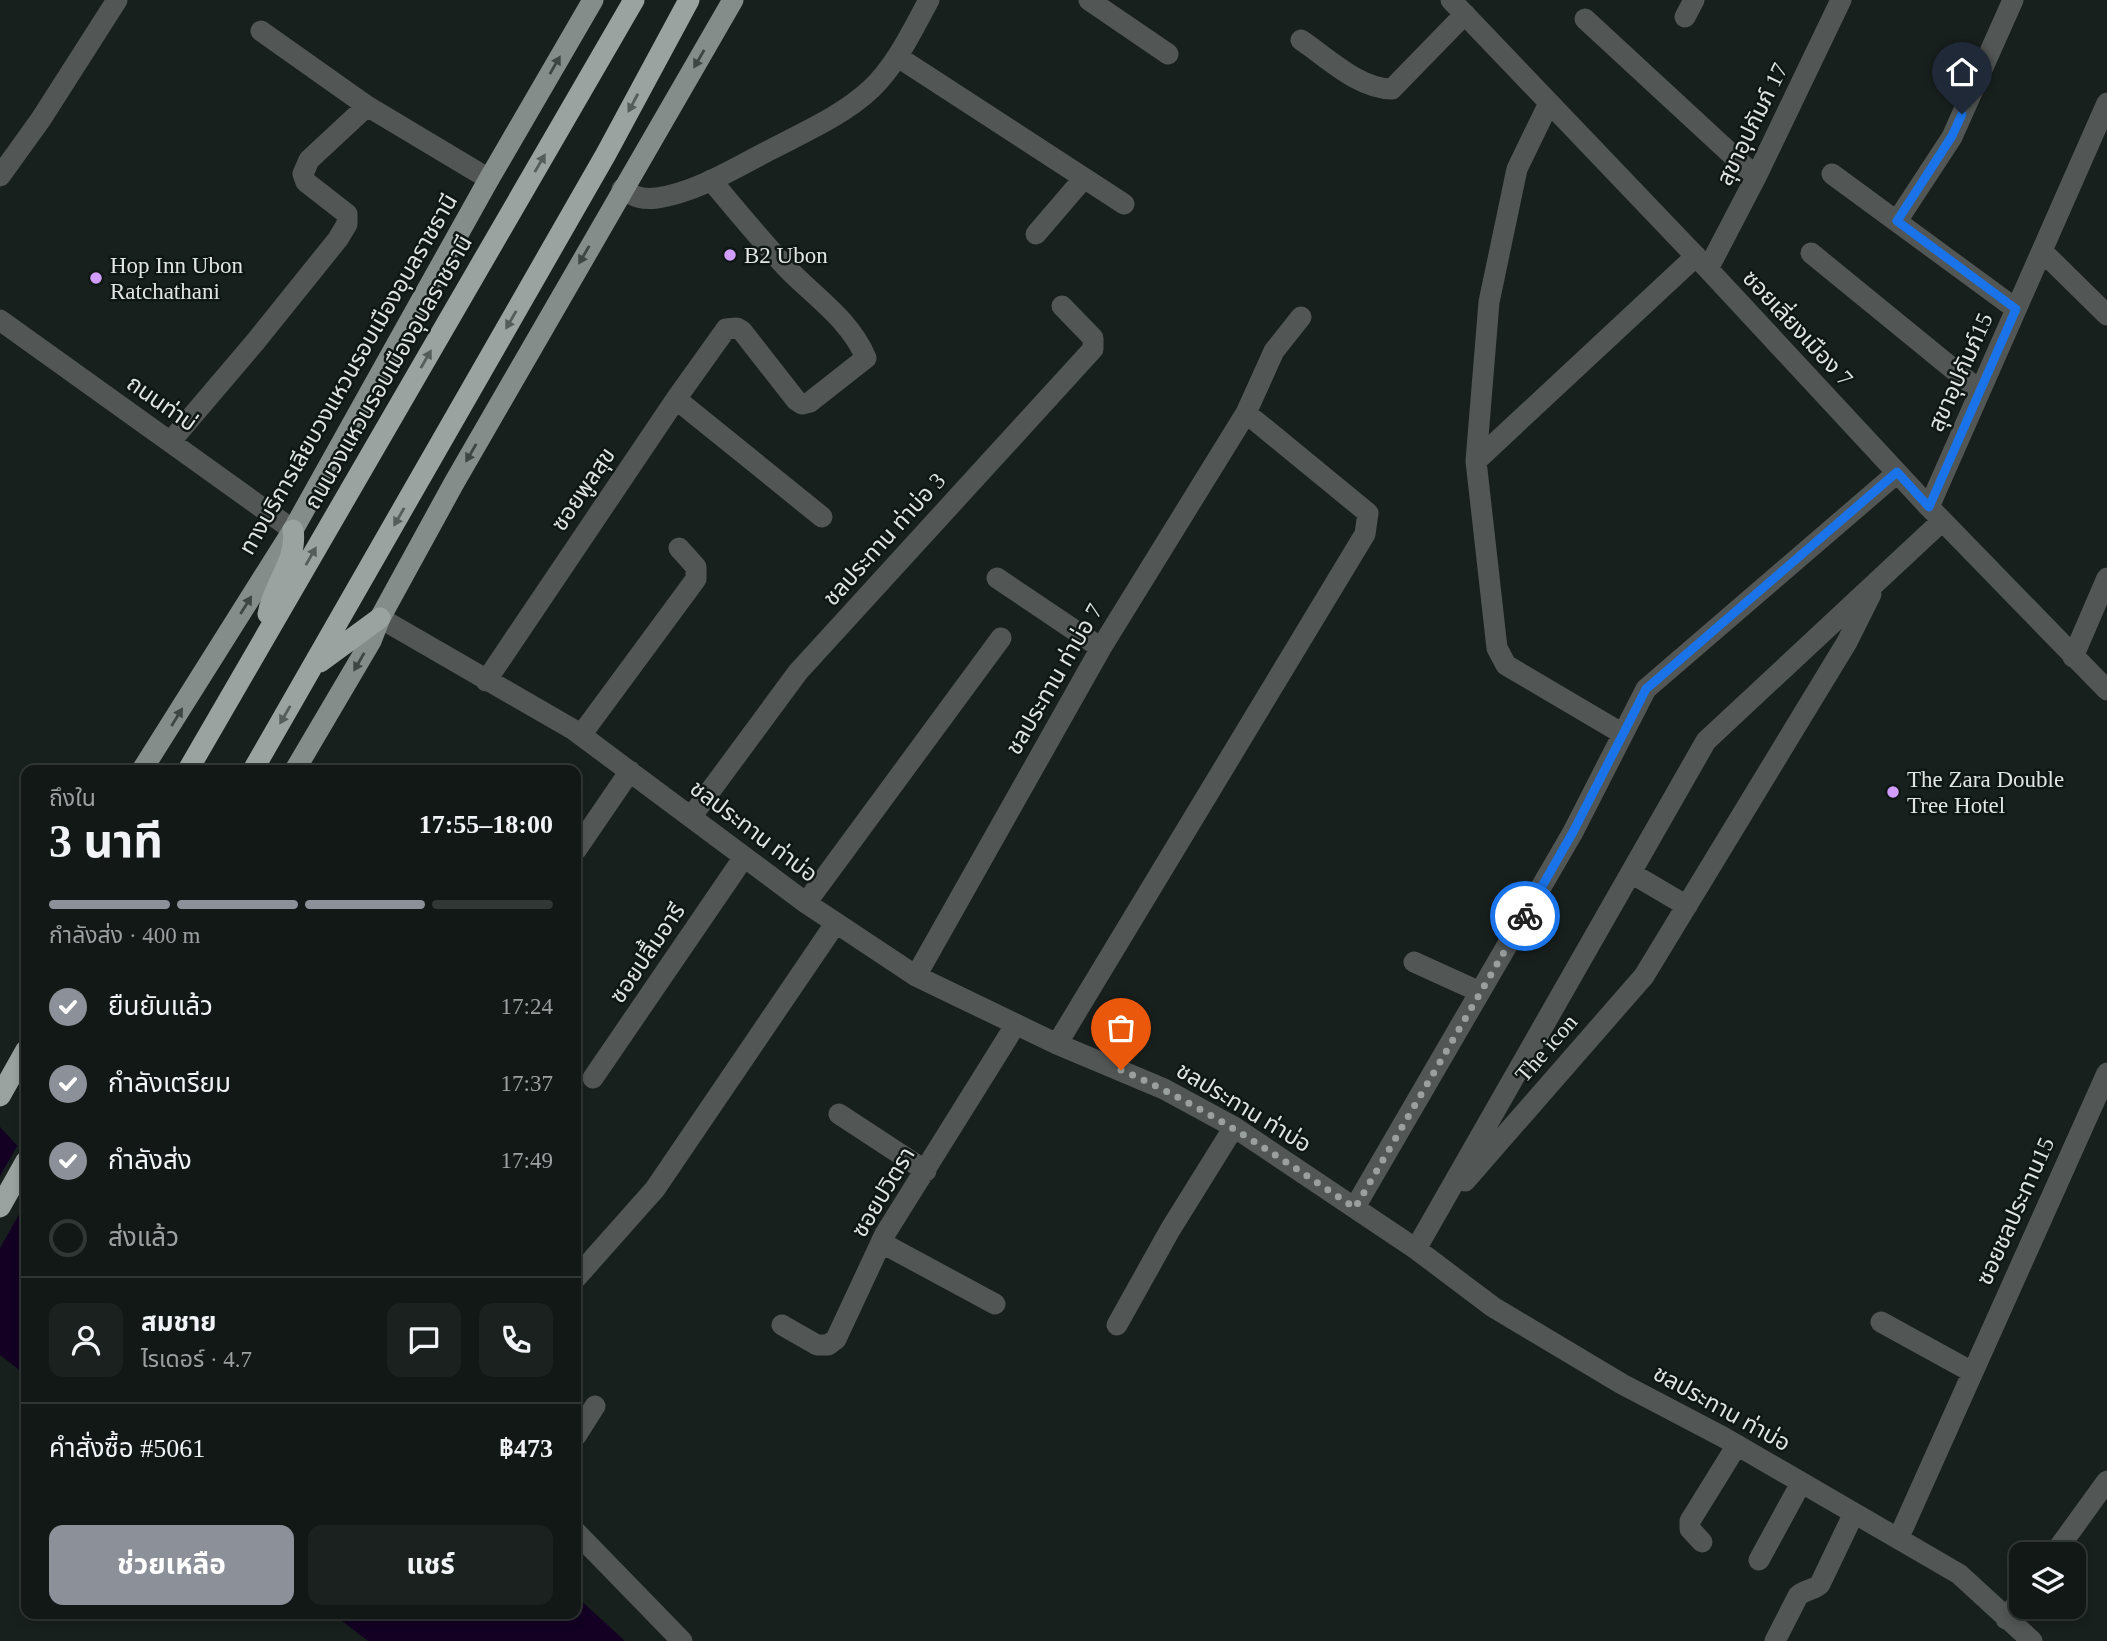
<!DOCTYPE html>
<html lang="th">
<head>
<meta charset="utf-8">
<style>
  :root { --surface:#121816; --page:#1b211f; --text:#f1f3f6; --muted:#9ca0a1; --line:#313735; --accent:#8c9099 }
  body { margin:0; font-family:"Times New Roman","Noto Sans Thai",serif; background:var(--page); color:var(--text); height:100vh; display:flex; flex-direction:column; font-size:26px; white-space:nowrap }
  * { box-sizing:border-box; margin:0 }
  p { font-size:23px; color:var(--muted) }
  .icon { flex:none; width:38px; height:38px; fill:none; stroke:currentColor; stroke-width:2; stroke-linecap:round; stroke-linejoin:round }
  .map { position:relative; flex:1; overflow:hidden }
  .sheet { position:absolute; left:21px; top:765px; width:560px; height:854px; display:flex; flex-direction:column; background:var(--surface); border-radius:14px; box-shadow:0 4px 10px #0003,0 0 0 2px var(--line) }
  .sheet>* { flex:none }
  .buttons { position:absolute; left:2009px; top:1542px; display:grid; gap:14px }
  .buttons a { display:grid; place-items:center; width:77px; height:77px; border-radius:14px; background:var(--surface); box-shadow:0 4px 10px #0003,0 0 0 2px var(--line); font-size:35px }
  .pin { position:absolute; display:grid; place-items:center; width:60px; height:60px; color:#fff; margin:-72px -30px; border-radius:50% 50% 50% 0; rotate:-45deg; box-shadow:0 0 7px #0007 }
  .pin .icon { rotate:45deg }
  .courier { position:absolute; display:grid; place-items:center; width:70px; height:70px; margin:-35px; border:5px solid #1a73e8; border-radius:50%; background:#fff; color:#222; box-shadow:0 2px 9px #0007 }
  .head em { font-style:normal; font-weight:700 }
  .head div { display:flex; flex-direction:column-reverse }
  .head { display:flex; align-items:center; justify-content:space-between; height:119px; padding:0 28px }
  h1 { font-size:46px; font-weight:700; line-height:52px }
  .bar { display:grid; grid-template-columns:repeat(4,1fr); gap:10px 7px; align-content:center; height:84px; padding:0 28px }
  .bar i { height:9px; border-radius:5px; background:var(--line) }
  .bar .current { background:var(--accent) }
  .bar p { grid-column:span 4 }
  .line { display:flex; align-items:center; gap:18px; padding:0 28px; border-top:2px solid var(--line) }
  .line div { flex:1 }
  .round { display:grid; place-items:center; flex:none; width:74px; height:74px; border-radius:14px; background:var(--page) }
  ol { padding:0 28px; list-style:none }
  li { display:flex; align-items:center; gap:21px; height:77px }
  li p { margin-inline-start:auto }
  li .icon { padding:7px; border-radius:50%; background:var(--accent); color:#fff; stroke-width:4 }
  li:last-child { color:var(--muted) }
  li i { width:38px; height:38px; border:4px solid var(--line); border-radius:50% }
  .button { display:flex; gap:14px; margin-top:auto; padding:14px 28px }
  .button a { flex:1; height:80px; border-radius:14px; background:var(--accent); color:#fff; font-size:28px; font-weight:700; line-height:80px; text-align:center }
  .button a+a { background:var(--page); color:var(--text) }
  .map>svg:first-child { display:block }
  .water { fill:#130023 }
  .pier { fill:#18201e }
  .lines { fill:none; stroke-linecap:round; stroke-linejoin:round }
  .minor { stroke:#525654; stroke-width:21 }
  .major { stroke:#858d8b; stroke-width:21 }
  .highway { stroke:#9aa3a0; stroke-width:21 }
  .oneway { fill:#3e4644 }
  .oneway2 { fill:#545d5a }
  .done { stroke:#9aa09e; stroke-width:7; stroke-dasharray:0 12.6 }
  .route { stroke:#1a73e8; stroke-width:9 }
  .poi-dot { fill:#d19dfe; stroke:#0f1714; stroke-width:2.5 }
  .labels { text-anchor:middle; stroke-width:5; stroke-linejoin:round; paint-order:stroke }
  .street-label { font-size:23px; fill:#e0e5e3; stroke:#0f1714 }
  .poi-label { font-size:23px; fill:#e0e5e3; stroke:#0f1714; text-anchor:start }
</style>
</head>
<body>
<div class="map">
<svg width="2107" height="1641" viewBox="0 0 2107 1641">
  <rect width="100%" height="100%" fill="#18201e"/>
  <path class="water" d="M0,1127L26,1155V1375L0,1355Z
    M576,1596L625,1641H368L333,1614H576Z"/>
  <path class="pier" d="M19,1143L26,1150V1202L0,1248V1176Z"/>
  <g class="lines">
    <path class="minor" d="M1089,0L1168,54
      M1451,0L1708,269L1929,507L2107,690
      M1685,17L1694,0
      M1585,19L1756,177
      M261,31L367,106L489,179
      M1301,40C1328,58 1359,89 1392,89L1465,14
      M898,57L1124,204
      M1549,103L1517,169L1489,302L1476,461L1497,648L1506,665L1623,734
      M1832,174L2016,309
      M0,176L41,119L117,0
      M622,189C634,197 643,200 657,198C697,192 735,168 770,150C804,132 842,116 871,89C897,64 912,31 929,0
      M1897,221L1952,137L2013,0
      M1036,234L1084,178
      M2042,251L2107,315
      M1811,253L1980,391
      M1708,269L1756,177L1841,0
      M0,320L293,530
      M676,399L822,517
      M171,441L256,341L338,239L347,224V214L306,182L303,174L309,160L367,106
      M1476,461L1696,256
      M1929,507L2107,103
      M997,578L1101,648
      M380,618L574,730L806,903L916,976L1057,1044L1164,1089L1234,1127L1416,1249L1493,1307L1622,1384L1723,1437L1959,1574L2032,1641
      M2073,657L2107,578
      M486,681L676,399L726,329L737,328L742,331L796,400L802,404L810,402L866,358C850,319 812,295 785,266C759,238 735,209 711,180
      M581,735L696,579V567L679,548
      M691,817L798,672L1093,349V338L1062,306
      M576,850L630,771
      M1631,873L1687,906
      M806,903L1001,638
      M1414,962L1480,992
      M916,976L1101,648L1246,413L1274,351L1301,317
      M1057,1044L1365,534L1368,513L1246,413
      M593,1078L744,857
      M839,1114L926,1171
      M1465,1181L1644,976L1847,642L1871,594
      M1355,1207L1573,832L1646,689L1897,473
      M882,1243L995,1304
      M1416,1249L1706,741L1942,521
      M576,1278L655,1189L835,924
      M1881,1322L1972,1372
      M782,1325L817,1345H828L836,1339L885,1234L1016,1024
      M1117,1325L1170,1230L1234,1127
      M576,1436L595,1406
      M576,1532L682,1641
      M1899,1537L2107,1073
      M1702,1542L1690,1529V1521L1737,1445
      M2054,1554L2107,1481
      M1759,1560L1801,1483
      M2006,1619L2021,1598
      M1775,1641L1798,1596C1805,1589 1813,1591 1820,1584L1854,1513"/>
    <path class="major" d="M142,770L293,530L489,179L593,0
      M295,770L371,641L380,618L454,483L733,0"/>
    <path class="highway" d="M268,614C273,585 298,559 293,530
      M320,662L380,618
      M188,770L634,0
      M253,770L606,154L689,0
      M0,1096L26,1050
      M0,1207L26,1161"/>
  </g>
  <defs><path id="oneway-solid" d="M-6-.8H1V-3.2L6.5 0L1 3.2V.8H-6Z" transform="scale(1.75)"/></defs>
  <g class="oneway">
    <use href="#oneway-solid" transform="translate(699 59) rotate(120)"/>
    <use href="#oneway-solid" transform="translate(555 65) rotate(-60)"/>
    <use href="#oneway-solid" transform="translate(584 255) rotate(120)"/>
    <use href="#oneway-solid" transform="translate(471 453) rotate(120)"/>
    <use href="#oneway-solid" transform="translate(246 605) rotate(-58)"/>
    <use href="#oneway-solid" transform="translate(359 662) rotate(120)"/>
    <use href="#oneway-solid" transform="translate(177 717) rotate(-58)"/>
  </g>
  <g class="oneway2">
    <use href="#oneway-solid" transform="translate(633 103) rotate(118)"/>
    <use href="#oneway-solid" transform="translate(540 163) rotate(-60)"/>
    <use href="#oneway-solid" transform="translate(511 320) rotate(120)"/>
    <use href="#oneway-solid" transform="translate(426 359) rotate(-60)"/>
    <use href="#oneway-solid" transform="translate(399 517) rotate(120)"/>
    <use href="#oneway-solid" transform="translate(311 556) rotate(-60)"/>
    <use href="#oneway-solid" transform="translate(285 715) rotate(120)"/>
  </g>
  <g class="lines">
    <path class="done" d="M1121,1070C1205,1106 1279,1157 1355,1208L1525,916"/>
    <path class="route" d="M1525,916L1573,832L1646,689L1897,472L1929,507L2016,309L1897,221L1952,136L1962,114"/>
  </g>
  <g class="poi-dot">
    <circle cx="730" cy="255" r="7"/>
    <circle cx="96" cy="278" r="7"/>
    <circle cx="1893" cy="792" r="7"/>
  </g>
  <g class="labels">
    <g class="street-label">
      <text transform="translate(1752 124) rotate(-64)" y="8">สุขาอุปกัมภ์ 17</text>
      <text transform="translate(1798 328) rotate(47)" y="8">ซอยเลี่ยงเมือง 7</text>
      <text transform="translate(388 372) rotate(-60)" y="8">ถนนวงแหวนรอบเมืองอุบลราชธานี</text>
      <text transform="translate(1960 372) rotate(-66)" y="8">สุขาอุปกัมภ์15</text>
      <text transform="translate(348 374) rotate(-60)" y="8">ทางบริการเลียบวงแหวนรอบเมืองอุบลราชธานี</text>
      <text transform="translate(162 403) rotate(35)" y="8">ถนนท่าบ่</text>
      <text transform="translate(583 489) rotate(-56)" y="8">ซอยพูลสุข</text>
      <text transform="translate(884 539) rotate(-48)" y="8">ชลประทาน ท่าบ่อ 3</text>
      <text transform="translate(1054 679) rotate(-60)" y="8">ชลประทาน ท่าบ่อ 7</text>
      <text transform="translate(754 831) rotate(37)" y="8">ชลประทาน ท่าบ่อ</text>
      <text transform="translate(647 953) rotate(-56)" y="8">ซอยปลื้มอารี</text>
      <text transform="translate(1546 1048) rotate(-49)" y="8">The icon</text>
      <text transform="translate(1244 1107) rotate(31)" y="8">ชลประทาน ท่าบ่อ</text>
      <text transform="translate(883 1192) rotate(-59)" y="8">ซอยปวิตรา</text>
      <text transform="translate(2015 1211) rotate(-66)" y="8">ซอยชลประทาน15</text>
      <text transform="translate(1722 1408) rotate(29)" y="8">ชลประทาน ท่าบ่อ</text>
    </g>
    <g class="poi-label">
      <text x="744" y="263">B2 Ubon</text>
      <text x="110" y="273">Hop Inn Ubon<tspan x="110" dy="26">Ratchathani</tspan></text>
      <text x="1907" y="787">The Zara Double<tspan x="1907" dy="26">Tree Hotel</tspan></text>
    </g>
  </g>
</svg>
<div class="buttons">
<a><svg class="icon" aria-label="layers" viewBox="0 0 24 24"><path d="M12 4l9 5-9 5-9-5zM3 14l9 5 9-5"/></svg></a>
</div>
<div class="pin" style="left:1121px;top:1070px;background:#ea580c"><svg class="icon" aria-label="bag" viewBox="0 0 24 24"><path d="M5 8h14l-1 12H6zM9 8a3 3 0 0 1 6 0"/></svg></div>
<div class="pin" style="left:1962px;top:114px;background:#1f2937"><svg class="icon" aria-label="home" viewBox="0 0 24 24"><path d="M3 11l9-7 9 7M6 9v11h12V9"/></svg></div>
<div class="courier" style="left:1525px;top:916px"><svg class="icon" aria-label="bike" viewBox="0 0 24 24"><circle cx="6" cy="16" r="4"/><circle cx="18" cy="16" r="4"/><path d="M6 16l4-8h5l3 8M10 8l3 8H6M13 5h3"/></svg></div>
<section class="sheet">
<div class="head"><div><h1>3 นาที</h1><p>ถึงใน</p></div><em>17:55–18:00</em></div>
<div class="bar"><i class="current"></i><i class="current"></i><i class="current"></i><i></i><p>กำลังส่ง · 400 m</p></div>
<ol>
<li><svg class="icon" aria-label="check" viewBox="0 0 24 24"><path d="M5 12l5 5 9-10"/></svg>ยืนยันแล้ว<p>17:24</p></li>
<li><svg class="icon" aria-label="check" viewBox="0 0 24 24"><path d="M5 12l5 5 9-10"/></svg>กำลังเตรียม<p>17:37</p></li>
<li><svg class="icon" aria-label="check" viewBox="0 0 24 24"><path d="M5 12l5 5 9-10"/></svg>กำลังส่ง<p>17:49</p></li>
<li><i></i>ส่งแล้ว</li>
</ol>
<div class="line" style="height:126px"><a class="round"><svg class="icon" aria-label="person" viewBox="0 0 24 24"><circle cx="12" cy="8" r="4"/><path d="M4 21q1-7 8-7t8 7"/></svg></a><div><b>สมชาย</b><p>ไรเดอร์ · 4.7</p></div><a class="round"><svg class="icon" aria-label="chat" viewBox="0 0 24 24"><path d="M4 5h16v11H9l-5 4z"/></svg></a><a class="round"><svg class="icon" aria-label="phone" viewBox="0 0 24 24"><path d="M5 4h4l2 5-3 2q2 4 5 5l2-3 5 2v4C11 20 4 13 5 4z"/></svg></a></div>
<div class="line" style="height:91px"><div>คำสั่งซื้อ #5061</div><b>฿473</b></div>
<div class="button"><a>ช่วยเหลือ</a><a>แชร์</a></div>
</section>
</div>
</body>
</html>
